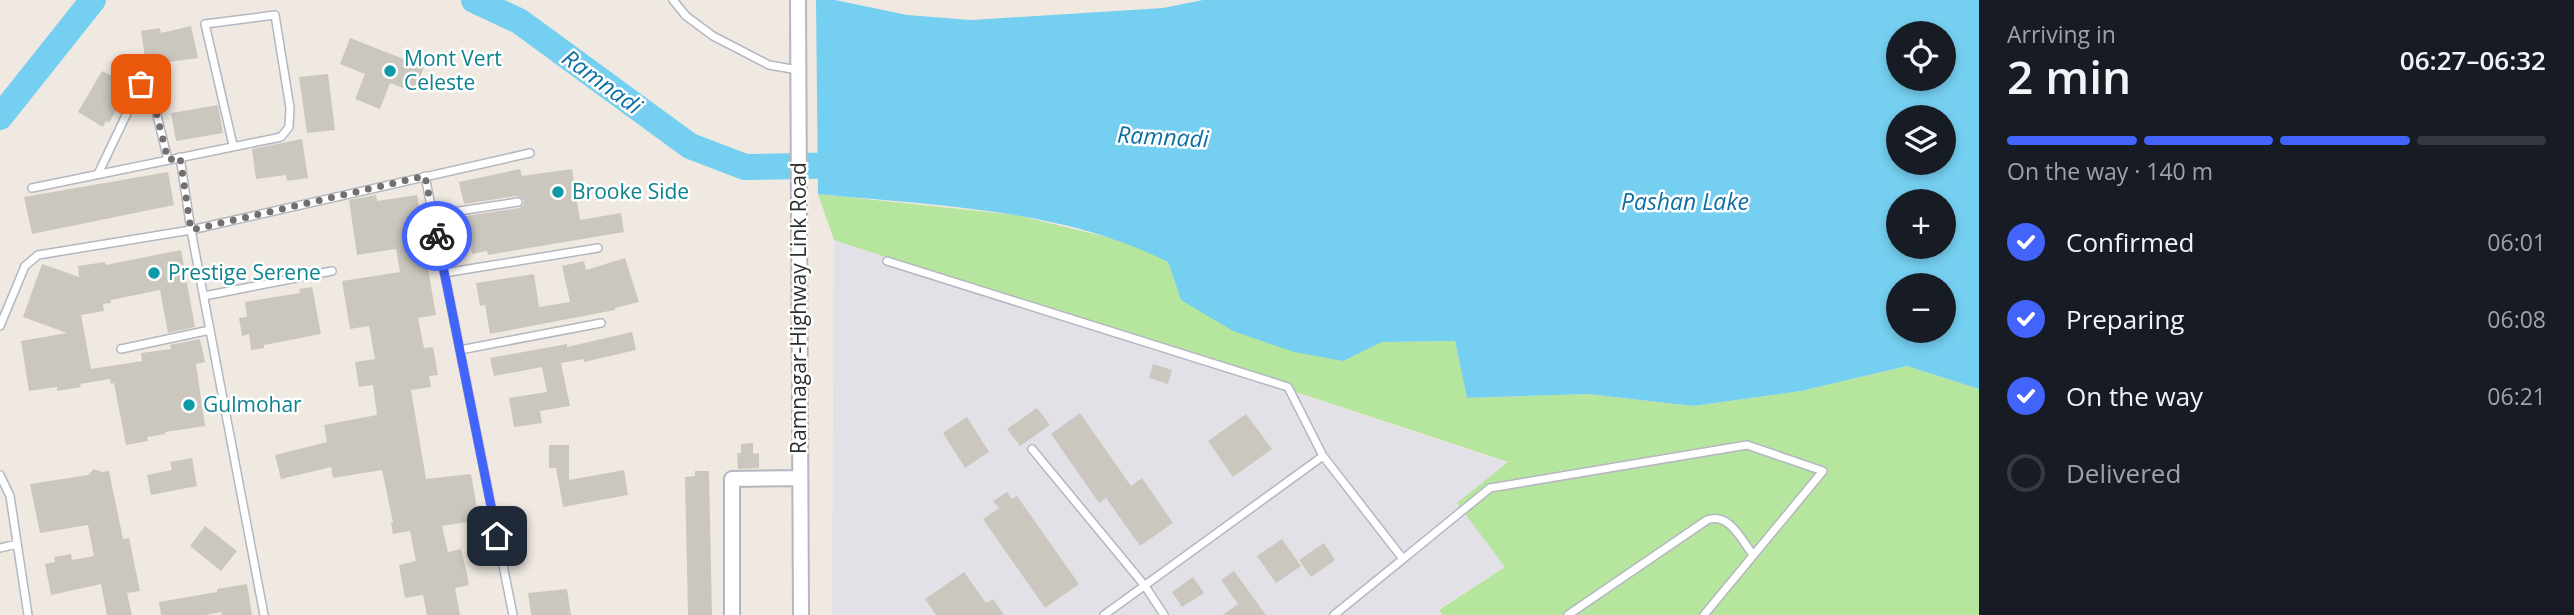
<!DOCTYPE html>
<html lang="en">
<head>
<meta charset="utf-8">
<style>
  :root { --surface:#171b24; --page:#20242c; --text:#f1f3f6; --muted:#9ea1a6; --line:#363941; --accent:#4264fb }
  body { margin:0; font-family:"Open Sans",sans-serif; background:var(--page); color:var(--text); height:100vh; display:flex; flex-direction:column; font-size:26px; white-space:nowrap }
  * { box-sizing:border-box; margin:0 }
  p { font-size:23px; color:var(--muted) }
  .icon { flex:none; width:38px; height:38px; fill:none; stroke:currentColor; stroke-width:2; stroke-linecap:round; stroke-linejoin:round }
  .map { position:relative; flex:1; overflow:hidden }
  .panel { display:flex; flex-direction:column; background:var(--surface); width:595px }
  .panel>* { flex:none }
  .controls { position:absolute; left:1886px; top:21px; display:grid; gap:14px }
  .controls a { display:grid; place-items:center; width:70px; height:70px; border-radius:50%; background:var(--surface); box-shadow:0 4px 10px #0003; font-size:35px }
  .pin { position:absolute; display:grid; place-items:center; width:60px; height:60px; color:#fff; margin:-30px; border-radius:14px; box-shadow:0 4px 10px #0006 }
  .courier { position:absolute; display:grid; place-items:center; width:70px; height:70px; margin:-35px; border:5px solid #4264fb; border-radius:50%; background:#fff; color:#222; box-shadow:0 2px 9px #0007 }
  .head em { font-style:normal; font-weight:600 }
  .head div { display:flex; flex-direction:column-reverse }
  .head { display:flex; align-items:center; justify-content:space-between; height:119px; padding:0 28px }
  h1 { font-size:46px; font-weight:600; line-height:52px }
  .bar { display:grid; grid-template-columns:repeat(4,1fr); gap:10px 7px; align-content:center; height:84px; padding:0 28px }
  .bar i { height:9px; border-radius:5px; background:var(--line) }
  .bar .current { background:var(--accent) }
  .bar p { grid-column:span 4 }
  ol { padding:0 28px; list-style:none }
  li { display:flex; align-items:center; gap:21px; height:77px }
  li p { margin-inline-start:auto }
  li .icon { padding:7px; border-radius:50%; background:var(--accent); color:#fff; stroke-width:4 }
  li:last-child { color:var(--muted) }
  li i { width:38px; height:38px; border:4px solid var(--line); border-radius:50% }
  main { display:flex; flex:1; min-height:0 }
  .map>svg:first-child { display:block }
  .industrial { fill:#e3e1e8 }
  .green { fill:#b6e59e }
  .water { fill:#75cff0; fill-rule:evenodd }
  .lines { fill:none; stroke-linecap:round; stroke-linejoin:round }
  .river { stroke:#75cff0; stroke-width:26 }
  .building { fill:#cbc7bf }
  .lane-casing { stroke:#b4b7c1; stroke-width:10 }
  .street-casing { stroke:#b4b7c1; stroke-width:18 }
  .lane { stroke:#fff; stroke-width:7 }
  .street { stroke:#fff; stroke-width:14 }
  .done { stroke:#726f6d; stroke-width:7; stroke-dasharray:0 12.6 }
  .route { stroke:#4264fb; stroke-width:9 }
  .culture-dot { fill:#0f9aa8; stroke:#fff; stroke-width:2.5 }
  .labels { text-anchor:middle; stroke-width:5; stroke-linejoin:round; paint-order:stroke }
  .culture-label { font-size:21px; fill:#0d838f; stroke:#fff; text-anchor:start }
  .street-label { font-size:21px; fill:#2e2e2e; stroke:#fff }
  .water-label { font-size:23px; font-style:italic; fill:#0d6fa3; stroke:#fff }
</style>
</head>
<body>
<main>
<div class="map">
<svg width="1979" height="615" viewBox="0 0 1979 615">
  <rect width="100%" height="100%" fill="#efe9e1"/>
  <path class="industrial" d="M834,240L1508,463L1505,567L1439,609L1443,615H832Z"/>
  <path class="green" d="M818,194L1016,215L1131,243L1168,262L1181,300L1343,361L1381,342L1455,341L1467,398L1588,394L1693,406L1801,391L1907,366L1979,389V615H1443L1439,610L1505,567L1457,503L1508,462L834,240Z"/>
  <path class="water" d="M816,0H835L907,15L971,20L1163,8L1203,0H1979V389L1907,366L1801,391L1693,406L1588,394L1467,398L1455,341L1382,342L1343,361L1294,352L1233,331L1181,300L1168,262C1061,208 935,206 818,194ZM1899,33H1944V79H1899ZM1899,117H1944V163H1899ZM1899,201H1944V247H1899ZM1899,285H1944V331H1899Z"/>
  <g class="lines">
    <path class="river" d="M474,0L519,21L690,146L745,167L854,165
      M0,117L93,0"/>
  </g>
  <path class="building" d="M191,26L198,58L146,65L141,31L160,28L161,33Z
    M350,38L424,67L414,92L390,83L380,109L355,99L365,74L340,64Z
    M102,71L130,85L109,123L106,121L103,127L78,112Z
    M328,74L335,130L307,133L299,77Z
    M218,105L223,133L176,141L171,113Z
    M302,139L308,178L287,181L286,175L256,179L252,149Z
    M520,169L522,176L572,169L580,220L621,213L624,232L488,255L487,251L472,254L466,216L519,208L523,205L524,200L517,196L464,204L459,182Z
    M168,172L174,205L32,234L24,197Z
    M376,195L377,201L417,195L421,217L423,216L428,245L424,246L436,315L418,318L424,348L433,347L438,375L429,376L431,387L411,390L426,479L471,474L479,520L442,526L448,552L461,549L467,574L469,585L455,588L460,615H427L423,595L405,598L399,565L416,561L410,531L393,534L391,523L393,522L382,470L333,478L331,467L281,479L275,455L327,442L324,425L377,415L373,385L359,387L355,362L375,359L369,326L350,329L342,281L400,272L396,249L357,255L349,200Z
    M181,250L195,327L168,333L160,290L111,300V303L103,304L104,311L81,315L91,369L142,361L141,353L171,349L170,345L200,339L205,362L196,364L205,426L165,432V434L147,437L148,441L126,445L114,383L111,384L110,379L80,384L81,387L57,391V387L29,391L21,341L67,333L23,317L42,264L79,277L78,266L105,262L106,265Z
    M625,258L639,302L615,308V310L490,334L485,305L480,306L476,283L534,274L539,307L570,302L562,266L584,261L586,270Z
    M312,287L321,334L264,345V348L251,350L249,334L242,336L239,318L247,317L245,302L300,293L299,289Z
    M632,332L636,350L584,362V359L561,363L570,406L540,411L542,423L514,427L509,398L547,392L542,367L494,376L490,358L567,344V347Z
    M1153,364L1172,370L1168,384L1149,378Z
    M1037,408L1050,425L1020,446L1007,429Z
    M1080,413L1131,486L1142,478L1173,523L1140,546L1106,498L1099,503L1051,434Z
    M1246,414L1272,449L1233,477L1208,441Z
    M967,417L989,452L965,468L943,433Z
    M753,443V454L759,453V468L738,469L737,453H741V444Z
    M549,445H569V480L624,470L628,495L563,507L556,468H549Z
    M192,458L197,486L151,495L147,475L172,470L170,462Z
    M94,469L102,472L109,471L123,539L129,538L140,591L127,593L132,615H107L101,584L51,595L45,564L55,562L54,557L71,554L72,560L94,556L88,525L40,533L30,484L88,475Z
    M695,471H709L712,615H688L685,477L695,476Z
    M1007,492L1012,499L1017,496L1079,584L1045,608L983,519L999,508L993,501Z
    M205,526L237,551L221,571L190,546Z
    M1282,539L1301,566L1276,583L1257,556Z
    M1324,543L1335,560L1311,577L1299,560Z
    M1234,571L1266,615H1223L1238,604L1221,580Z
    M964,572L986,603L993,599L1004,615H936L925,599Z
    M1193,577L1204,593L1182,607L1172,592Z
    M247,584L252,615H222L221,612L206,615H161L159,602L217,592V589Z
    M567,589L571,615H531L528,593Z"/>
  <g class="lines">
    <defs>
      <path id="lane" d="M673,0L686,16L713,36L769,65L798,70
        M180,157L191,230L264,615
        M98,174L141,84L150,87L168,160
        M425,176L513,615
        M32,188L281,137L289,127L290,108L275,15L205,24L233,145
        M433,215L518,202
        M887,261L1288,387L1323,456L1403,559L1490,488L1747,445L1823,471L1704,615
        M444,273L598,248
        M204,296L332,271
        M0,326L25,266L38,255L191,230L530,153
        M121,349L210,330
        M460,350L601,323
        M1032,449L1145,586L1164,615
        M0,475L10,496L28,615
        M0,548L17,544
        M1104,615L1323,456
        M1334,615L1403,559
        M1568,615L1707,520C1729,512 1741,539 1753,555"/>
      <path id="street" d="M798,0L801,615
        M732,615V479L800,478"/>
    </defs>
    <use href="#lane" class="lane-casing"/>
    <use href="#street" class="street-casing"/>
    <use href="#lane" class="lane"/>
    <use href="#street" class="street"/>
  </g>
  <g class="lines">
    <path class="done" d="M141,84L150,87L168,160L180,157L191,230L425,176L437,236"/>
    <path class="route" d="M437,236L497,536"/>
  </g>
  <g class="culture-dot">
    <circle cx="390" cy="71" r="7"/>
    <circle cx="558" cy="192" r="7"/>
    <circle cx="154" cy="273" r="7"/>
    <circle cx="189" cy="405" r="7"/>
  </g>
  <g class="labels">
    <g class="culture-label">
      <text x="404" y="66">Mont Vert<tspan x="404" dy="24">Celeste</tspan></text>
      <text x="572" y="199">Brooke Side</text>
      <text x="168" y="280">Prestige Serene</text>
      <text x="203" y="412">Gulmohar</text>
    </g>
    <g class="street-label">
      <text transform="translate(799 308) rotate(-90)" y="7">Ramnagar-Highway Link Road</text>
    </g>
    <g class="water-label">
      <text transform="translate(602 82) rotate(36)" y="8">Ramnadi</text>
      <text transform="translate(1163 137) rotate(3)" y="8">Ramnadi</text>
      <text x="1685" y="210">Pashan Lake</text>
    </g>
  </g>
</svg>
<div class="controls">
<a><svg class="icon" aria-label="locate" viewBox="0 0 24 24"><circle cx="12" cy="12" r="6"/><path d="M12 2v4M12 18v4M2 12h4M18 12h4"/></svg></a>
<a><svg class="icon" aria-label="layers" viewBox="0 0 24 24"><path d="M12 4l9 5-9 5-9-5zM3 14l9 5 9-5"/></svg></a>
<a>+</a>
<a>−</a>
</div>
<div class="pin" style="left:141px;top:84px;background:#ea580c"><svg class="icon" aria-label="bag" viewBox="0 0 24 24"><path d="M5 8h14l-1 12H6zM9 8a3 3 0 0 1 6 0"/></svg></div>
<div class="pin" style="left:497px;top:536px;background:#1f2937"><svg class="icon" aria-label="home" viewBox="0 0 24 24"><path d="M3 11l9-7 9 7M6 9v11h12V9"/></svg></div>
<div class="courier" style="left:437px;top:236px"><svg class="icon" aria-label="bike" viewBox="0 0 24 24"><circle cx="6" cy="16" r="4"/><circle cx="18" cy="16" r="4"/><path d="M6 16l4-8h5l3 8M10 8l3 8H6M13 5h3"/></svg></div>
</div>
<section class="panel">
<div class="head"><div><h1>2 min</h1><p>Arriving in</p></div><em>06:27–06:32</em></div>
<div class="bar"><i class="current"></i><i class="current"></i><i class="current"></i><i></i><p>On the way · 140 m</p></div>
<ol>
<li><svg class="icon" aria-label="check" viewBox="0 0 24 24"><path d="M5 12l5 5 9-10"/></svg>Confirmed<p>06:01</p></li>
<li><svg class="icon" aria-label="check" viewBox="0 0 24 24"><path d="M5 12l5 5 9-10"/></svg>Preparing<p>06:08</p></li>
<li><svg class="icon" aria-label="check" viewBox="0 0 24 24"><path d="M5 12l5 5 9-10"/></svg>On the way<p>06:21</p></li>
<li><i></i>Delivered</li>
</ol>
</section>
</main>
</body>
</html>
